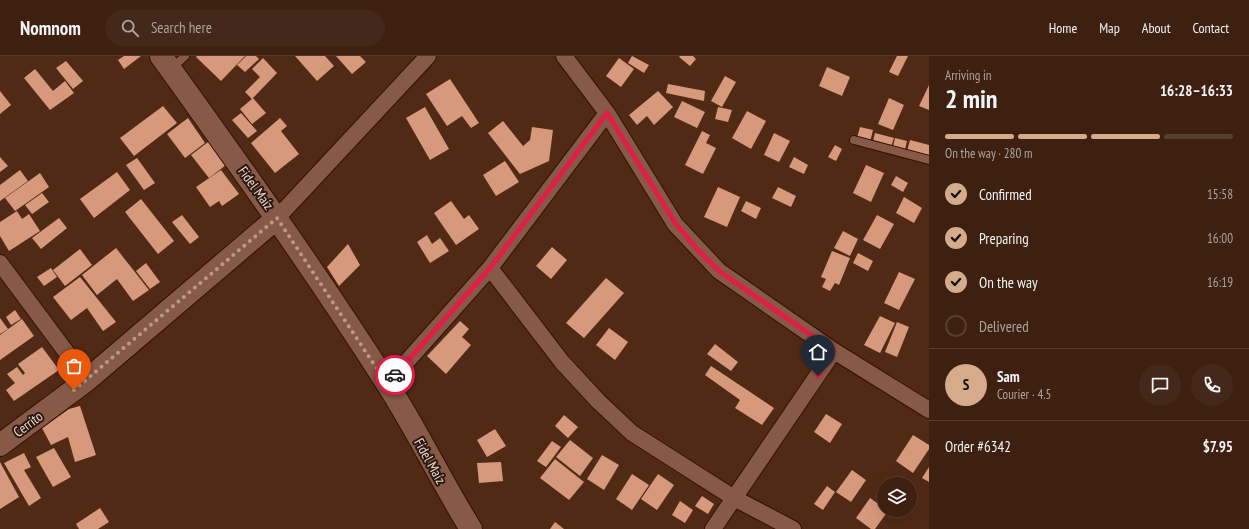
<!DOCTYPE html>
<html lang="en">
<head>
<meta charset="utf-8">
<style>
  :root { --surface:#3d2010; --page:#442819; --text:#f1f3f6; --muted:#ada39f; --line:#563e30; --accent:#d6ab8b }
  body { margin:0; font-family:"PT Sans Narrow",sans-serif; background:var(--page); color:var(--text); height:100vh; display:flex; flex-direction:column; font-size:15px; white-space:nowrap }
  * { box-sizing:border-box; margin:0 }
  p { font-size:13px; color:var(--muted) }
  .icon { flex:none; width:22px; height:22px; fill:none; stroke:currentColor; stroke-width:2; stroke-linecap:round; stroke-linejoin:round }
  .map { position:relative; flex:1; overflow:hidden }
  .panel { display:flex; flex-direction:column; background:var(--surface); width:320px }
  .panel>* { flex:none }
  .tools { position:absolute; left:877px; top:421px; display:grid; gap:8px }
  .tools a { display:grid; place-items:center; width:40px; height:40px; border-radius:50%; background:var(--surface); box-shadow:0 4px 16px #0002,0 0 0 1px var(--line); font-size:20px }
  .pin { position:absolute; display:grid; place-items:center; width:34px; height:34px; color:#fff; margin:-41px -17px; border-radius:50% 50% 50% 0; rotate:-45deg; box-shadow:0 0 4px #0007 }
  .pin .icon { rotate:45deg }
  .courier { position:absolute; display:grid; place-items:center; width:40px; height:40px; margin:-20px; border:3px solid #e11d48; border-radius:50%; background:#fff; color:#222; box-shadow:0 1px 5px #0007 }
  .head em { font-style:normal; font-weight:700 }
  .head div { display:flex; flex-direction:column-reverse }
  .head { display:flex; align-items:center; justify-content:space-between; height:68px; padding:0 16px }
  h1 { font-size:26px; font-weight:700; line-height:30px }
  .bar { display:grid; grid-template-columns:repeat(4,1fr); gap:6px 4px; align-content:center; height:48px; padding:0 16px }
  .bar i { height:5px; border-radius:3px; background:var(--line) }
  .bar .on { background:var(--accent) }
  .bar p { grid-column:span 4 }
  .line { display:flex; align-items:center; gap:10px; padding:0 16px; border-top:1px solid var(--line) }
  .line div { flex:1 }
  .round { display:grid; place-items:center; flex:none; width:42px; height:42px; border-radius:21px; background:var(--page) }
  ol { padding:0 16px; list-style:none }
  li { display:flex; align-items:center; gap:12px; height:44px }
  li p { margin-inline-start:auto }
  li .icon { padding:4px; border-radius:50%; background:var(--accent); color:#111; stroke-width:4 }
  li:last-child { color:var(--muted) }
  li i { width:22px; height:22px; border:2px solid var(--line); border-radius:50% }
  header { display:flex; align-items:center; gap:24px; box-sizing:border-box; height:56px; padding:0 20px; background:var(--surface); border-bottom:1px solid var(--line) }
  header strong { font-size:19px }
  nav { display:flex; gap:22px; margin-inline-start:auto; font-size:14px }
  .search { width:280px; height:36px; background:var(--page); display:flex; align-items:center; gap:10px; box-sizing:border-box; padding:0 14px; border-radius:22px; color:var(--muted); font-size:15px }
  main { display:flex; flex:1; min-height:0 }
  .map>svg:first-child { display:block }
  .building { fill:#d6997c }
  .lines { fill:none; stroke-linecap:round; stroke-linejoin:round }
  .lane-casing { stroke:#351000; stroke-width:10 }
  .street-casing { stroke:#351000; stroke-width:18 }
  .secondary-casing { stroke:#351000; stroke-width:24 }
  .lane { stroke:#865a46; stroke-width:8 }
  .street { stroke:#865a46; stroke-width:16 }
  .secondary { stroke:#865a46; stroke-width:22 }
  .done { stroke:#b99a8c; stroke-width:4; stroke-dasharray:0 7.2 }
  .route { stroke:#e11d48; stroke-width:5 }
  .labels { text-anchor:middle; stroke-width:4; stroke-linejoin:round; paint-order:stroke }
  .street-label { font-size:14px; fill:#f1d7cc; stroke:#2a1810 }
</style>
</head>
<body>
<header>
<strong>Nomnom</strong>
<div class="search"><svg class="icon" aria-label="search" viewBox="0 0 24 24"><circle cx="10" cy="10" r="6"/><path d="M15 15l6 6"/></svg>Search here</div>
<nav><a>Home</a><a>Map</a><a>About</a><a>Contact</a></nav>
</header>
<main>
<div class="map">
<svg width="929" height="473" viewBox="0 0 929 473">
  <rect width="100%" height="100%" fill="#512a16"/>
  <path class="building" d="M124,0H141L124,13L118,4Z
    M197,0H245L221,25L196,1Z
    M246,0H256L259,3L245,16L237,9Z
    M295,0H325L334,10L317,25Z
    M336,0H360L366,6L352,18Z
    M632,0L649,9L644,17L628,7Z
    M680,0H693L696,3L690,10L679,1Z
    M897,0H908L898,20L889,16Z
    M263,2L277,17L252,43L245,36L260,21L252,13Z
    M619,2L634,13L621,31L606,20Z
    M66,5L83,25L73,33L56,12Z
    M827,11L850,21L842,40L819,30Z
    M35,13L53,35L65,25L74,37L50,54L24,22Z
    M725,20L736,26L722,51L711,45Z
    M450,23L479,67L471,72L462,60L447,70L426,38Z
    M668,28L705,35L704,45L666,37Z
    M929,29V54L919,50Z
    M0,35L11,49L0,58Z
    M658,35L673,51L654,69L647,60L637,69L629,59Z
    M253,42L266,57L252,68L240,53Z
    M889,42L904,49L893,74L878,68Z
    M682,45L705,56L697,72L674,61Z
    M163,50L177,67L134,100L120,82Z
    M425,51L449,93L430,104L406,62Z
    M718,51L732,54L728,66L715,63Z
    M747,55L766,65L751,93L732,82Z
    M241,57L257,75L248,82L232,64Z
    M188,62L205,87L185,102L167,78Z
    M280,62L287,70L281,75L299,98L275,117L251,87Z
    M503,65L523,90L530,84L532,71L553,74L549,105L520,118L488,77Z
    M860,71L873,74L870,86L857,82Z
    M702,75L710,79L706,87L716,92L703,118L685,109Z
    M774,77L790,85L779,106L764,99Z
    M875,77L894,82L891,91L873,85Z
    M895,82L907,85L905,94L893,91Z
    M212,83L230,106L209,122L191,99Z
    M910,84L929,89V101L907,95Z
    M835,89L842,93L836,105L828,101Z
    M0,101L8,110L0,116Z
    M794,101L808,109L804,118L789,111Z
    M137,102L155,127L144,134L126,109Z
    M505,105L519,126L496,140L483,119Z
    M866,109L884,117L871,146L853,137Z
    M20,114L28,125L0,145V129Z
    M221,114L239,138L222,150L219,145L210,151L196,131Z
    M117,116L130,134L94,162L80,143Z
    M40,117L49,131L15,155L5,142Z
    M896,120L908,127L903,136L891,129Z
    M718,131L740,141L727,171L704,161Z
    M778,131L796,140L791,151L772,142Z
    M42,137L49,146L32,158L25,149Z
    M904,141L922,152L914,167L896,157Z
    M141,143L174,185L158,198L125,156Z
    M451,145L464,163L469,159L479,173L456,189L434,157Z
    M746,145L761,152L756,163L741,155Z
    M17,155L22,163L29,158L40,175L9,195L0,180V166Z
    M182,159L199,181L190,188L172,166Z
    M877,159L894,168L880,193L863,184Z
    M59,162L67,172L41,193L32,182Z
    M843,175L858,183L850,200L834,192Z
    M427,179L432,188L440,182L449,195L430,207L417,186Z
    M348,188L360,209L339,230L327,211Z
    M552,191L567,204L551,223L536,210Z
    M116,192L149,234L133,245L117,223L97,239L82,219Z
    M80,193L92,209L65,230L53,214Z
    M832,195L850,202L839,229L835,227L830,235L822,231L826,223L821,221Z
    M858,197L873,205L868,215L853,207Z
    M146,207L160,226L150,233L136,215Z
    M51,212L57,221L44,230L37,221Z
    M899,216L915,223L899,254L884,247Z
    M80,221L116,266L103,275L87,252L71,264L53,241Z
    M606,222L624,237L584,282L566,267Z
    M15,254L21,263L11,269L6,261Z
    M880,260L895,267L880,297L864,289Z
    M0,262L8,273L0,278Z
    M22,263L34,280L0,304V279Z
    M460,265L469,273L462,281L471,289L446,318L427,300Z
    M897,266L909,271L897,301L885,296Z
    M609,272L628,286L615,304L596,289Z
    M715,288L738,306L731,315L707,298Z
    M42,291L59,314L14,345L6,334L15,327L7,318L17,311L23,319L25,317L18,308Z
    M711,310L774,352L762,369L735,352L740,344L705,319Z
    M80,350L96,399L75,406L68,381L51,389L42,372L69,353Z
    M826,358L842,368L830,387L814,376Z
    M564,359L578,371L568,382L555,370Z
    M495,373L506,390L487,401L477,384Z
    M913,379L929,389V393L913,417L896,405Z
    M570,384L593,402L580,420L556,401Z
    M552,385L561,391L546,411L537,405Z
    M54,392L71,421L53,431L36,401Z
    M24,397L31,411L24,414L41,442L29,450L4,407Z
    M602,399L619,409L604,434L587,423Z
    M555,403L584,426L569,444L540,422Z
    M0,406L19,441L0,453Z
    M501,406L503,425L479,427L477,407Z
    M929,411V426L922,422Z
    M852,414L866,424L851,446L836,436Z
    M632,418L649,429L632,454L616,443Z
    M658,418L674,429L657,454L641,443Z
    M827,430L835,436L823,454L814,448Z
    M702,440L714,448L708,458L695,450Z
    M870,442L884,452V454L888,455L875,473H871L856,462Z
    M680,445L693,454L685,467L672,459Z
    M100,452L109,466L98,473H79L76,468Z
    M555,466L564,473H550Z"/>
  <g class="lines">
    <defs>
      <path id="lane" d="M171,13L185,0
        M854,84L929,104"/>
      <path id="street" d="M564,0L607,57L675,168L719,215L834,295L929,354
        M277,162L428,0
        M0,207L87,324
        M490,212L562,306L598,345L632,377L734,442L793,473
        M387,328L490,212L607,57
        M713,473L834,295"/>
      <path id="secondary" d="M161,0C238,107 315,215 386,326C417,374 441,425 471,473
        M0,389L87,324L277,162"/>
    </defs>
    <use href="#lane" class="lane-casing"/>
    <use href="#street" class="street-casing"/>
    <use href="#secondary" class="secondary-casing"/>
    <use href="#lane" class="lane"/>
    <use href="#street" class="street"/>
    <use href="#secondary" class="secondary"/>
  </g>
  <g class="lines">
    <path class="done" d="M74,334L277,162L387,328L395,319"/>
    <path class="route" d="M395,319L490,212L607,57L676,168L697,193L719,215L834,295L818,320"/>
  </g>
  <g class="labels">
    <g class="street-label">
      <text transform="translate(256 132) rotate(54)" y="5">Fidel Maíz</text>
      <text transform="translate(28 368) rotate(-37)" y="5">Cerrito</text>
      <text transform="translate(430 405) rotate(61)" y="5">Fidel Maíz</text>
    </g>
  </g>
</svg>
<div class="tools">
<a><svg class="icon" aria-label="layers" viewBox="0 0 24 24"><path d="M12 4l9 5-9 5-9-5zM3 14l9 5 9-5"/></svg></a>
</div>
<div class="pin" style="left:74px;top:334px;background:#ea580c"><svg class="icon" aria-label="bag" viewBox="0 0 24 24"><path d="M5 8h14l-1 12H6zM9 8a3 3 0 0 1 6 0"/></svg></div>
<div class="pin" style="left:818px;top:320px;background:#1f2937"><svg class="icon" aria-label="home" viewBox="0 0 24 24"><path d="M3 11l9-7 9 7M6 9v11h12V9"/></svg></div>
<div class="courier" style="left:395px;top:319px"><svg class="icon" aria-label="car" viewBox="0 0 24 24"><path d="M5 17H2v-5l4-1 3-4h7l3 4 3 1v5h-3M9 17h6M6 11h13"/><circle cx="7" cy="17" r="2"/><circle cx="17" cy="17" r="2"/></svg></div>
</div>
<section class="panel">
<div class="head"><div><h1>2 min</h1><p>Arriving in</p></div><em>16:28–16:33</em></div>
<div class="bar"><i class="on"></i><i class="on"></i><i class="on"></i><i></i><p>On the way · 280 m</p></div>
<ol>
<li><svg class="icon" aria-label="check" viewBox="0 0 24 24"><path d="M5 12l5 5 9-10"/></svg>Confirmed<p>15:58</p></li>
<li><svg class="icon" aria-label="check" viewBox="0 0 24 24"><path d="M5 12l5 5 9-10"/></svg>Preparing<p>16:00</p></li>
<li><svg class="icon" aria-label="check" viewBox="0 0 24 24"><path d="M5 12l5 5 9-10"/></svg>On the way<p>16:19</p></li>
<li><i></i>Delivered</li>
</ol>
<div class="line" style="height:72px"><b class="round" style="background:var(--accent);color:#111">S</b><div><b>Sam</b><p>Courier · 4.5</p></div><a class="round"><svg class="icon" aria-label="chat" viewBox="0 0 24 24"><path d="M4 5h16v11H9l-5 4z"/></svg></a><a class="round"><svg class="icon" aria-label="phone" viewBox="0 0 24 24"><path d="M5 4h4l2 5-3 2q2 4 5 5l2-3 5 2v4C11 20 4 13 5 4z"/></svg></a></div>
<div class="line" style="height:52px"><div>Order #6342</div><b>$7.95</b></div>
</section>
</main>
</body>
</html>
